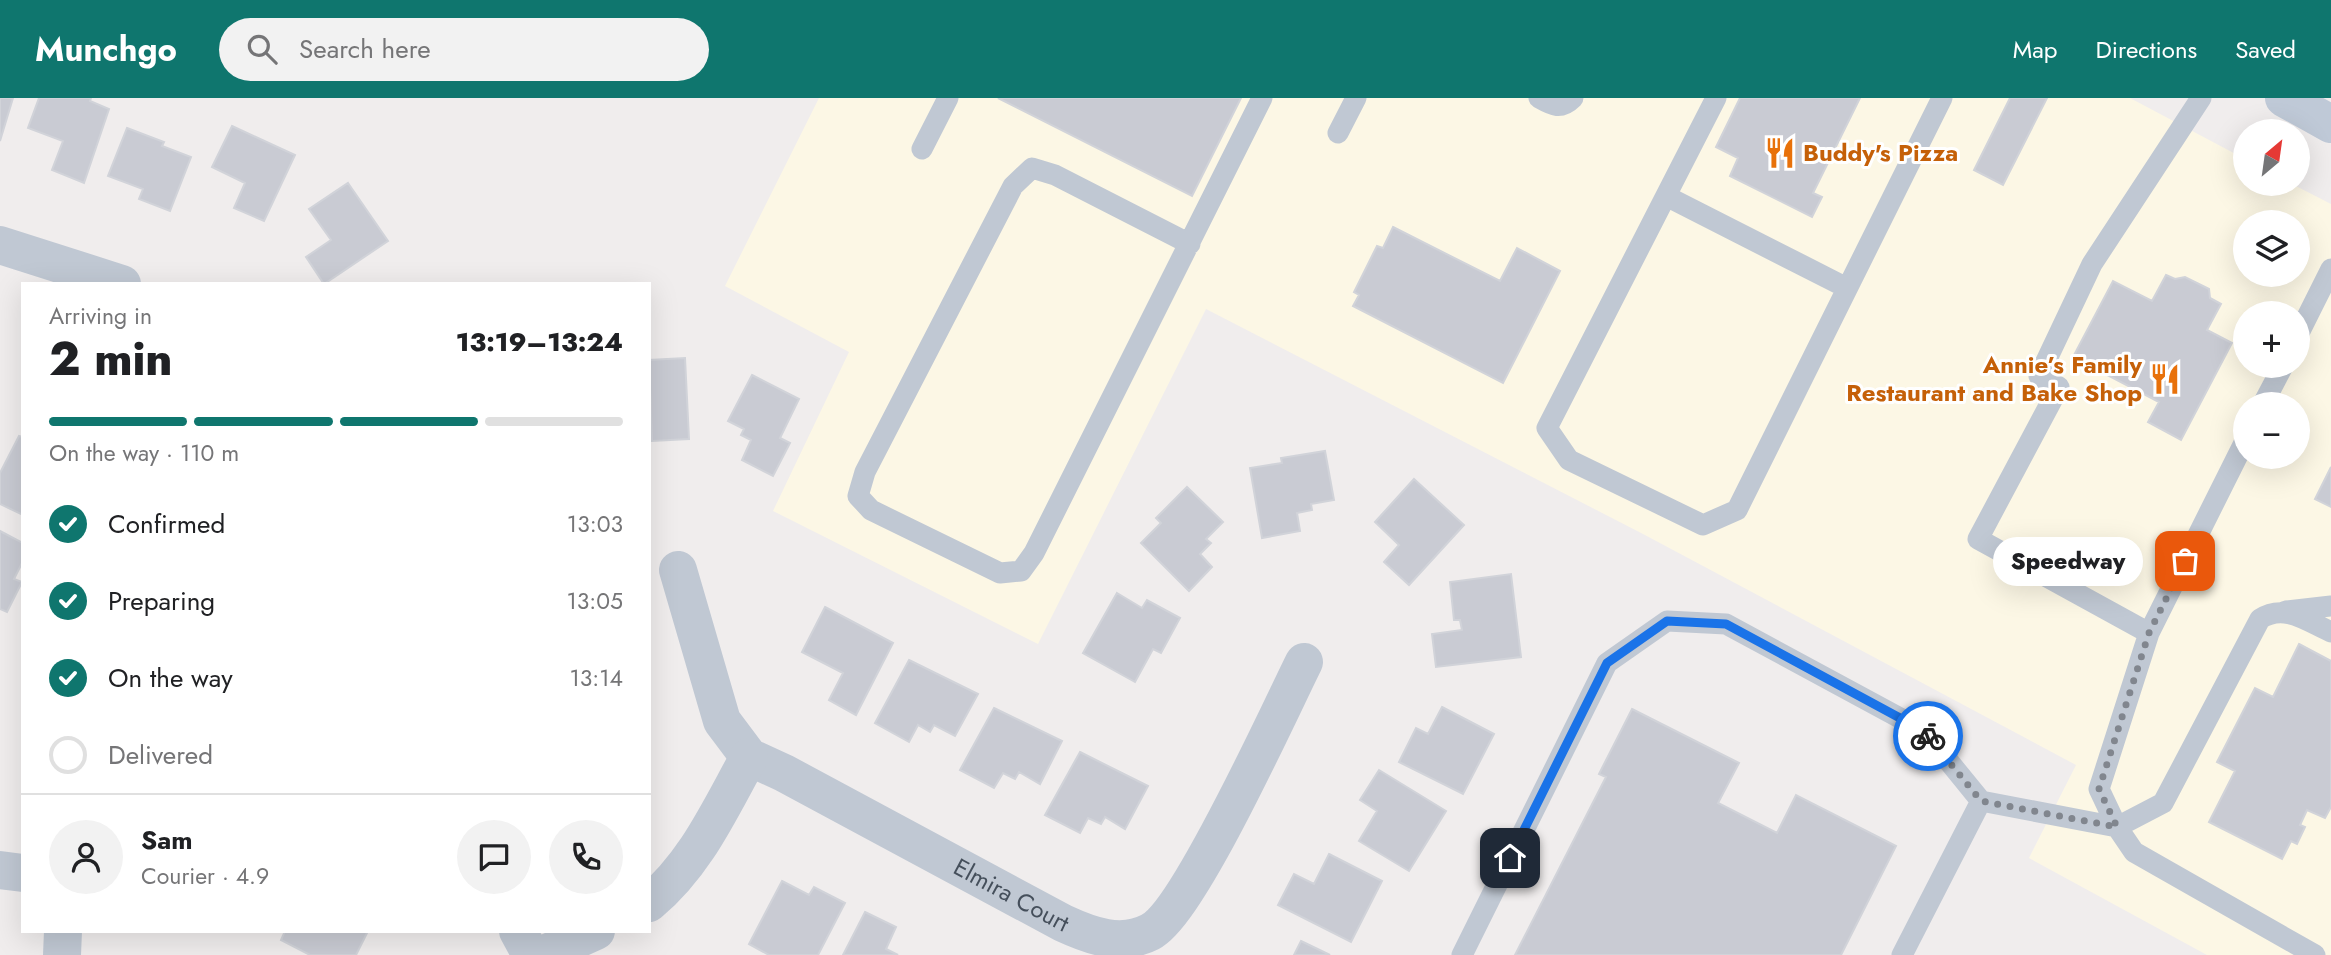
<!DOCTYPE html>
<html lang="en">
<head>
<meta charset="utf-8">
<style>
  :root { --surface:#fff; --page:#f2f2f2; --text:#202124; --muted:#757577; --line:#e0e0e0; --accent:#0f766e }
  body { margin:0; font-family:Jost,sans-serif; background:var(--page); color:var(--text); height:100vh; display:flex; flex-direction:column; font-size:26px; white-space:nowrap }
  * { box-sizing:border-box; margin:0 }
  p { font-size:23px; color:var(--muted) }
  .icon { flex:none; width:38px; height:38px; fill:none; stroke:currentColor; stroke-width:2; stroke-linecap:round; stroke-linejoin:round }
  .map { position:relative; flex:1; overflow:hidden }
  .details { position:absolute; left:21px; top:184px; width:630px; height:651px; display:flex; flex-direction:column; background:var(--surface); border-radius:0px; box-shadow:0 7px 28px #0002 }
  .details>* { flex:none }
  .needle { width:46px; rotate:29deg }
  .tools { position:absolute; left:2233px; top:21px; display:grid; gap:14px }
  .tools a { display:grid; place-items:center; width:77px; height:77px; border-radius:50%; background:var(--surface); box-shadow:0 7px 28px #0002; font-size:35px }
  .pin { position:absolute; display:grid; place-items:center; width:60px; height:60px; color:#fff; margin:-30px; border-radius:14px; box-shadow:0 4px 10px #0006 }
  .courier { position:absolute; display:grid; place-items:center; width:70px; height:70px; margin:-35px; border:5px solid #1a73e8; border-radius:50%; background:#fff; color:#222; box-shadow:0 2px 9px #0007 }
  .bubble { position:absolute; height:49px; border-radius:24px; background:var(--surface); box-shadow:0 7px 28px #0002; font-size:23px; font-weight:800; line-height:49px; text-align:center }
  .headline em { font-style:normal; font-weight:800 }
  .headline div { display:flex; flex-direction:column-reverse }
  .headline { display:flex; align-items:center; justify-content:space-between; height:119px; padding:0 28px }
  h1 { font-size:46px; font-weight:800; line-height:52px }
  .bar { display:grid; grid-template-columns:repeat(4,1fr); gap:10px 7px; align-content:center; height:84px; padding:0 28px }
  .bar i { height:9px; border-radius:5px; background:var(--line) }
  .bar .on { background:var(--accent) }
  .bar p { grid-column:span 4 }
  .line { display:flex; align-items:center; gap:18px; padding:0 28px; border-top:2px solid var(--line) }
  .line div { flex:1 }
  .round { display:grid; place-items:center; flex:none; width:74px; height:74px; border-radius:37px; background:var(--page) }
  ol { padding:0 28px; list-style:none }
  li { display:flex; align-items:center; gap:21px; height:77px }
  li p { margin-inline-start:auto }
  li .icon { padding:7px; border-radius:50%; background:var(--accent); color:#fff; stroke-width:4 }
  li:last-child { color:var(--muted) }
  li i { width:38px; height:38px; border:4px solid var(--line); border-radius:50% }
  header { display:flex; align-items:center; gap:42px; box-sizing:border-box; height:98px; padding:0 35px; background:var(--accent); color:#fff }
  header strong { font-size:33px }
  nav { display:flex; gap:38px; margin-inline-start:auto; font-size:24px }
  .search { width:490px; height:63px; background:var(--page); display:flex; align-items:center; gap:18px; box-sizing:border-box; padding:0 24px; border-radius:38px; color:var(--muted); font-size:26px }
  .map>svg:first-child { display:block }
  .commercial { fill:#fcf7e5; fill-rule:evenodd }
  .building { fill:#c9cbd3; stroke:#d1d3d9; stroke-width:2 }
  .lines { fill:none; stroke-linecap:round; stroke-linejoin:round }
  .service { stroke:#c0c8d3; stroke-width:21 }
  .minor { stroke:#c0c8d3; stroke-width:38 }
  .secondary { stroke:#bfc9d7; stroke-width:38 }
  .done { stroke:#81868e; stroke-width:7; stroke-dasharray:0 12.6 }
  .route { stroke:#1a73e8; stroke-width:9 }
  .labels { text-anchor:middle; stroke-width:6; stroke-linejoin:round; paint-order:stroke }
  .food-label { font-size:24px; font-weight:bold; fill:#c56008; stroke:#fff; text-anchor:start }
  .street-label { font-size:24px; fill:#454f5b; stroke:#fff }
</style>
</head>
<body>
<header>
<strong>Munchgo</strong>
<div class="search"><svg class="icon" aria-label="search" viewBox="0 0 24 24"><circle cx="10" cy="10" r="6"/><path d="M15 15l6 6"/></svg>Search here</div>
<nav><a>Map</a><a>Directions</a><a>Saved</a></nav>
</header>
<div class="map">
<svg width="2331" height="857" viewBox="0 0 2331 857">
  <rect width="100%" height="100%" fill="#f0eded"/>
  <path class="commercial" d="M819,0H2130L2245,61V86H2292L2331,106V857H2207L2029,760L2076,667L1643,436L1206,211L1038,546L773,413L849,254L725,188ZM2245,124H2298V177H2245ZM2245,215H2298V268H2245ZM2245,306H2298V359H2245Z"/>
  <path class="building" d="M0,0H13L0,43Z
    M39,0H91L90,3L109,11L84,85L52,72L63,43L28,30Z
    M998,0H1241L1192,98Z
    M1740,0H1860L1813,95L1822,99L1812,119L1730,78L1738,60L1716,49Z
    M2010,0H2047L2003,87L1974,72Z
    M232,28L295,57L264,123L234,110L245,85L212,69Z
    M127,30L164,44L162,48L191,59L170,113L139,101L143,91L108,78Z
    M348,85L388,143L324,186L306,159L331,142L309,111Z
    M1393,129L1500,183L1517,150L1560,173L1503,285L1353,208L1359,197L1354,194L1377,148L1383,150Z
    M2166,177L2175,181L2185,179L2209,191L2210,200L2221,206L2207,232L2232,245L2181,342L2148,324L2159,304L2073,259L2113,183L2152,203Z
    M685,260L689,341L652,343L649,262Z
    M752,277L799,301L780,340L790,345L773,378L742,362L751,342L741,337L744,331L728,323Z
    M19,338L23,339V417L0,406V375Z
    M1325,353L1334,402L1311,406L1312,412L1297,415L1300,433L1262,440L1250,370L1282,365L1281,360Z
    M2331,369V409L2315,401Z
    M1414,381L1464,427L1409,487L1384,464L1399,447L1375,424Z
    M1187,389L1223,424L1206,441L1211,445L1200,456L1212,469L1189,493L1141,445L1161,425L1156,420Z
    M0,433L23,445V463L14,481L22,484L7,514L0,511Z
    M1511,476L1521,559L1436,569L1432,536L1462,532L1460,522H1454L1450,484Z
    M1117,495L1142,510L1147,502L1180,520L1161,555L1153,551L1135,584L1083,555Z
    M825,509L893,545L856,617L829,602L843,575L802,554Z
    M2299,546L2331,563V709L2325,720L2307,712L2300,727L2305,729L2297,746L2291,743L2282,761L2209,724L2235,673L2217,664L2255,590L2273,599Z
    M909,562L978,596L955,638L934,627L930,634L918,627L909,644L875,625Z
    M1442,609L1494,636L1463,696L1399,664L1416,630L1428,636Z
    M994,610L1062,643L1040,686L1019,674L1015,681L1003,675L994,690L960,672Z
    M1632,611L1739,665L1718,705L1777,735L1796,697L1896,748L1841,857H1515L1606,679L1599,676Z
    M1080,654L1148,688L1125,731L1105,719L1101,726L1088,720L1080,735L1045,717Z
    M1379,672L1446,713L1409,773L1359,743L1377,713L1360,702Z
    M1329,756L1382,783L1351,844L1278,807L1294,776L1314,786Z
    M782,783L809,797L814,789L845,805L818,857H769L749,846Z
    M865,814L896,829L886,851L898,857H843Z
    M285,833H368L356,857H310L281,842Z
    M1301,843L1330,857H1294Z"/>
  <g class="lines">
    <path class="service" d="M1539,0C1553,8 1561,12 1573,0
      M1716,0L1547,330L1569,362L1703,427L1737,412L1942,0
      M2201,0L2092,166L2039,278L2059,289L1978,441L2149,535L2245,343
      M1338,35L1356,0
      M922,51L948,0
      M1666,98L1847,190
      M1190,146L1055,77L1032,70L1013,88L865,374L858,398L871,412L1000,475L1021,473L1034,455L1262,0
      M2298,237L2331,171
      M2263,306L2283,268
      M2286,513L2331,508
      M2149,535L2099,691L2117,729L2134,754L2315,857
      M1462,857L1607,565L1667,523L1726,526L1924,633L1981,703L2117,729L2163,705L2260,521C2284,505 2307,523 2331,534
      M1902,857L1981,703"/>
    <g class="minor">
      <path d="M0,147L122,186"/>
      <path id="s1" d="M678,472L722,623L749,659L784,675L1063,825C1091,838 1121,849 1150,834C1189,814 1279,614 1304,564"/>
      <path d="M0,772L23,775"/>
      <path d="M649,805C696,766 720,711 749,659"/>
      <path d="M518,833L531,857"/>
      <path d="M62,857L63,833"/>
      <path d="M542,857L596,833"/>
    </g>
    <path class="secondary" d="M2284,0L2331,26"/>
  </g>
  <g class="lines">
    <path class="done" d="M1928,638L1981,703L2117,729L2099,691L2149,535L2185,463"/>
    <path class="route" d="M1510,760L1607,565L1667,523L1726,526L1924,633L1928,638"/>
  </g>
  <defs>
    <symbol id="restaurant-bare" viewBox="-9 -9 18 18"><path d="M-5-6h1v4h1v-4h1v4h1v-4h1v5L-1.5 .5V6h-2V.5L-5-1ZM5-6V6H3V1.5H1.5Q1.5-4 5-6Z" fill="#e8710a" stroke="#fff" stroke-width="2.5" paint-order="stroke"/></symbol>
  </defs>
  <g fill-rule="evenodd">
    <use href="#restaurant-bare" x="1758" y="33" width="44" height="44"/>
    <use href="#restaurant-bare" x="2143" y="259" width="44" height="44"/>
  </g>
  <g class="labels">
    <g class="food-label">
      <text x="1803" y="63">Buddy's Pizza</text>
      <text x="2142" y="275" text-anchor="end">Annie’s Family<tspan x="2142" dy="28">Restaurant and Bake Shop</tspan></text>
    </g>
    <g class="street-label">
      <text dy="8" stroke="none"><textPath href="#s1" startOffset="499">Elmira Court</textPath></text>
    </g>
  </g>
</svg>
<div class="tools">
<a><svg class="needle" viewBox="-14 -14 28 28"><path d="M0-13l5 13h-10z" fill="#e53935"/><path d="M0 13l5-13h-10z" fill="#757577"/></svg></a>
<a><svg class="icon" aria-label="layers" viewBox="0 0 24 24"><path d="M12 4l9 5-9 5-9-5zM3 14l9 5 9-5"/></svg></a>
<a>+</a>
<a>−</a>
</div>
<div class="pin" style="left:2185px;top:463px;background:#ea580c"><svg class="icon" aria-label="bag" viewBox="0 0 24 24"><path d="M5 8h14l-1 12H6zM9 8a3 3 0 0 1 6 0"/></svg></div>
<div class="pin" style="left:1510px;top:760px;background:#1f2937"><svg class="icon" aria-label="home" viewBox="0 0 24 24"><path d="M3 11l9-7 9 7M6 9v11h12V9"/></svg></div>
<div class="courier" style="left:1928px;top:638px"><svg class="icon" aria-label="bike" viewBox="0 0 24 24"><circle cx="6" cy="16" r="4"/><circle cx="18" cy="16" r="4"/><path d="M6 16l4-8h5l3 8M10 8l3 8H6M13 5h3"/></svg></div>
<div class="bubble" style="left:1993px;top:439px;width:150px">Speedway</div>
<section class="details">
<div class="headline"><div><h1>2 min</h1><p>Arriving in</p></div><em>13:19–13:24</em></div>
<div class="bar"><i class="on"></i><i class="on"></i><i class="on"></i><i></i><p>On the way · 110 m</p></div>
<ol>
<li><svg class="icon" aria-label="check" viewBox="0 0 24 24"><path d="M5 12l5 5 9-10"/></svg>Confirmed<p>13:03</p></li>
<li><svg class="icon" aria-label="check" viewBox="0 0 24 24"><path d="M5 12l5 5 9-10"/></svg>Preparing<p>13:05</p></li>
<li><svg class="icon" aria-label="check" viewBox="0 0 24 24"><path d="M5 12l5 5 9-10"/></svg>On the way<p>13:14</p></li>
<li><i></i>Delivered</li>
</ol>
<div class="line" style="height:126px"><a class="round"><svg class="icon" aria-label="person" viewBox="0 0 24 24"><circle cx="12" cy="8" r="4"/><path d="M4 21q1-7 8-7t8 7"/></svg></a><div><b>Sam</b><p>Courier · 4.9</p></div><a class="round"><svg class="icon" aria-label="chat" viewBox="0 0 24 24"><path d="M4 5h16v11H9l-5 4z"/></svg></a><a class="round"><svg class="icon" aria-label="phone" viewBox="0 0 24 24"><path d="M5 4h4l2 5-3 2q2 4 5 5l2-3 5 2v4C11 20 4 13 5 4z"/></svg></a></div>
</section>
</div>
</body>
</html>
